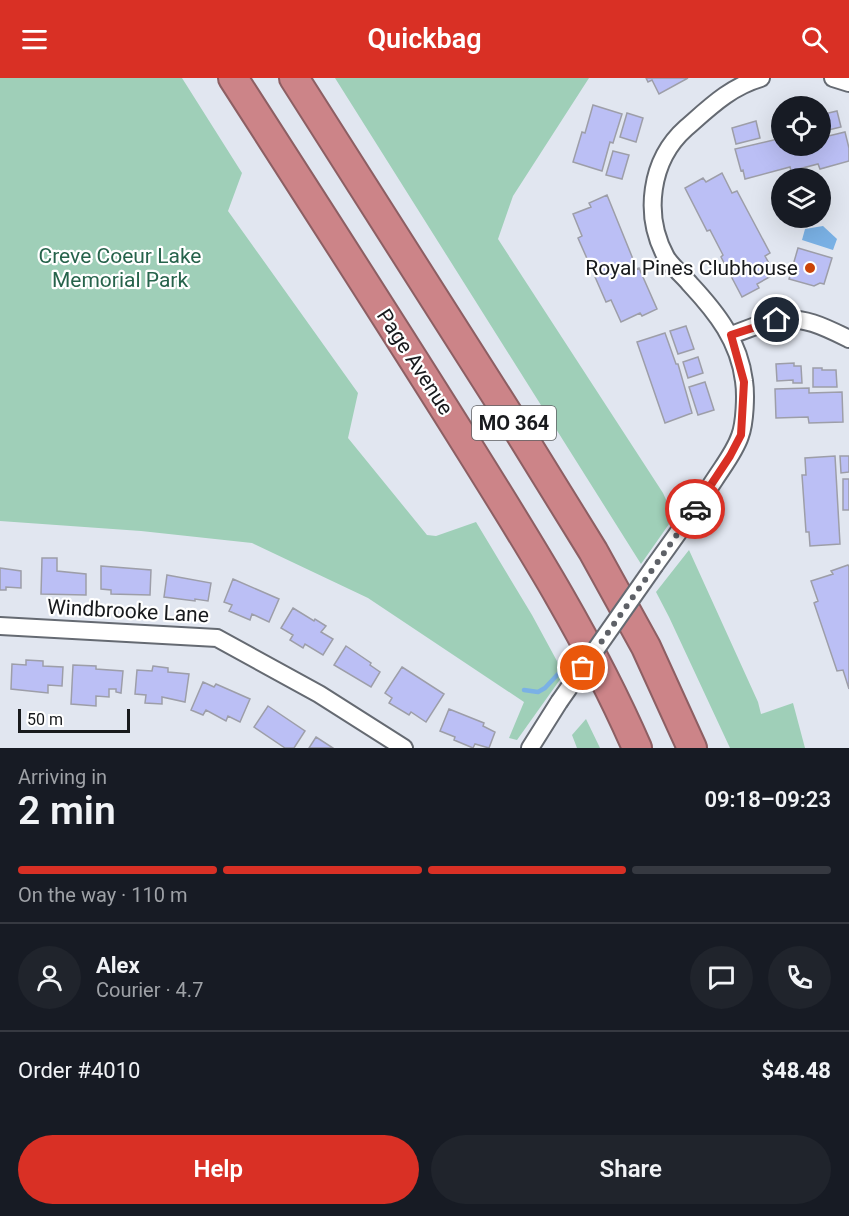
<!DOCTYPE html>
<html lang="en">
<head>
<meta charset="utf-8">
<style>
  :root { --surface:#171b24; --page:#20242c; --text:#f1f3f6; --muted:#9ea1a6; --line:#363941; --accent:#d93025 }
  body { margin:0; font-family:Roboto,sans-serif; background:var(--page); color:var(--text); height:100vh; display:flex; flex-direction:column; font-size:22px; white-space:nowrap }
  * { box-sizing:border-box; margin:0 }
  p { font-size:20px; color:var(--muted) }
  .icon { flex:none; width:33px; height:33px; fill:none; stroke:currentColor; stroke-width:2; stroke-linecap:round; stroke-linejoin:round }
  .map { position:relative; height:670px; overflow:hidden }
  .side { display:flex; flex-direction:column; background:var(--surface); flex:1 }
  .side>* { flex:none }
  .controls { position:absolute; left:771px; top:18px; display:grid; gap:12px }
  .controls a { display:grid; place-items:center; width:60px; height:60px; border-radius:50%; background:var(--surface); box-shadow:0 6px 24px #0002; font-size:30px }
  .scale { position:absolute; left:18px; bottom:15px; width:112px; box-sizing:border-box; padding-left:6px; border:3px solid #181a1d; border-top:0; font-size:16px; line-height:21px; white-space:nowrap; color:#181a1d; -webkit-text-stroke:4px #fff; paint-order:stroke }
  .pin { position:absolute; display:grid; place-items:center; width:51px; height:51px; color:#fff; margin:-26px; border:3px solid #fff; border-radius:50%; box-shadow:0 2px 6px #0007 }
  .courier { position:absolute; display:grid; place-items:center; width:60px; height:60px; margin:-30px; border:4px solid #d93025; border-radius:50%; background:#fff; color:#222; box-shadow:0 2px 8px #0007 }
  .headline em { font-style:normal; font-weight:600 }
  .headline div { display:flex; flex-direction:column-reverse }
  .headline { display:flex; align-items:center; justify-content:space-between; height:102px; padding:0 18px }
  h1 { font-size:39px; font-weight:600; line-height:45px }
  .bar { display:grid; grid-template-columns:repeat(4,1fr); gap:9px 6px; align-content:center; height:72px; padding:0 18px }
  .bar i { height:8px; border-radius:4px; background:var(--line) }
  .bar .current { background:var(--accent) }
  .bar p { grid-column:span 4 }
  .line { display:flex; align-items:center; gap:15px; padding:0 18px; border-top:2px solid var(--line) }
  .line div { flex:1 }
  .round { display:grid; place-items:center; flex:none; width:63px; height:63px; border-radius:32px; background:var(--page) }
  .action { display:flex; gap:12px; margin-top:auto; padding:12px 18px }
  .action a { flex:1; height:69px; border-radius:36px; background:var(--accent); color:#fff; font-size:24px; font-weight:600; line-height:69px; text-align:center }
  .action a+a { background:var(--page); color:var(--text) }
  header { display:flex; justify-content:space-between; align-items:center; height:78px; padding:0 18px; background:var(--accent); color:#fff; font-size:27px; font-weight:600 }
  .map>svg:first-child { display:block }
  .green { fill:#9fcfb8 }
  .water { fill:#7ab1e5 }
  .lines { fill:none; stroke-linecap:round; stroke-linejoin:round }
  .stream { stroke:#7ab1e5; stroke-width:4.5 }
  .building { fill:#bbbff5; stroke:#9d9ea8; stroke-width:1.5 }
  .minor-casing { stroke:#656a72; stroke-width:20 }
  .motorway-casing { stroke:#8d5f63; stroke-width:32 }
  .minor { stroke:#fff; stroke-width:16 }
  .motorway { stroke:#cc8488; stroke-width:28 }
  .minor-bridge-casing { stroke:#656a72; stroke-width:20; stroke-linecap:butt }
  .minor-bridge { stroke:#fff; stroke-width:16 }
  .done { stroke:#5e6167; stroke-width:6; stroke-dasharray:0 10.8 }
  .route { stroke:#d93025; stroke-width:8 }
  .poi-dot { fill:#cb4409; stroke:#fff; stroke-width:2 }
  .labels { text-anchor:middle; stroke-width:4.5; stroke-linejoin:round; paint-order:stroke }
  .shield { fill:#fff; stroke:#5d5f61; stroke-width:1.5 }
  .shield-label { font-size:20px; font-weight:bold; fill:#181a1d }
  .park-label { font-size:21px; fill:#26634b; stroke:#fff }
  .poi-label { font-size:21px; fill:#181a1d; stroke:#fff; text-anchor:end }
  .street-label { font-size:21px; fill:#181a1d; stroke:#fff }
</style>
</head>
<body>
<header><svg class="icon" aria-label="menu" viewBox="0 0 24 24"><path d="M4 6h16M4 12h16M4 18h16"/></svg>Quickbag<svg class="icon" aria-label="search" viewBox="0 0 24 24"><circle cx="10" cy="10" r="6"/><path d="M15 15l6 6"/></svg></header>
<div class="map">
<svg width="849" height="670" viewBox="0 0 849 670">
  <rect width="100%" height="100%" fill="#e1e6f0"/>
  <path class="green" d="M0,0H182L242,95L228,133L358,315L348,360L427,457L436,458L476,444L532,537L564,596L517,662L509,660L524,624L368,520L252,465L141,453L0,443Z
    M335,0H589L513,118L498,161L663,415L674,439L641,486Z
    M689,472L758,624L761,636L793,625L805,670H730L669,539L656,514Z
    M586,641L600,670H577L572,657Z"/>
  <path class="water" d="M823,148L837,161L833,172L802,162L805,151Z"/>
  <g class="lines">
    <path class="stream" d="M524,612L538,614L545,610L558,596"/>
  </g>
  <path class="building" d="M646,0H688L659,16L652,2L648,4Z
    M593,27L622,36L613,65L610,64L602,93L573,84L582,54L585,55Z
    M837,33L841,49L820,54V37Z
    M627,35L643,40L636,64L620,59Z
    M782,37V54L776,55L773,39Z
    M756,43L760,60L736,66L732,50Z
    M845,54L849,70V83L820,91L818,86L791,93L790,89L745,101L743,92L741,93L735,71L782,60V68H820V60Z
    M613,73L629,77L622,101L606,97Z
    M722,95L732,115L737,113L770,175L765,178L775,196L757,206L759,210L742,219L721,179L723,177L710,152L707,153L685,110L703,100L706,104Z
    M607,117L637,191L639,190L657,231L642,238L640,235L621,244L611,222L606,224L578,160L582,158L573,136L591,129L589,125Z
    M798,170L832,180L824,206L820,205L814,208L789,201Z
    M686,248L694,271L678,276L670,253Z
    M665,255L676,286H678L692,335L665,345L637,264Z
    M698,279L703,295L688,300L683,284Z
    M794,285V288H801L802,305H793V302L777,303L776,286Z
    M813,290H822V292H836L837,309H813Z
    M705,304L714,332L698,337L689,309Z
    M809,310V315L842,314L843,344L809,345L808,339L776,340L775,311Z
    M835,378L840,466L810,468L809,454H806L802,397H806L805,380Z
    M840,378H849V394L841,395Z
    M843,401H849V432H843Z
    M42,480H57V493L86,496V517L41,516Z
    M848,487L849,489V611L843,592L837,593L814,525L818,523L811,503L833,496L831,493Z
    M101,488L151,492L150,517L111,516V512L101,511Z
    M0,490L21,493V510L6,509V512H0Z
    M167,497L211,505L208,523L195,521V523L164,519Z
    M233,501L279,521L269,544L252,536L250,542L229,533L232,527L224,524Z
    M293,530L314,543L315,541L326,548L321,554L333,561L323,577L305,566L303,570L290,562L293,557L281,550Z
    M346,568L371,585L370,587L380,594L371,609L334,587Z
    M26,582L43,583V588L63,589L62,608L48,607V615L11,611L12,586L26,587Z
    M73,587L96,588V591L123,593L121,615L116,614V611H109V619L96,618V628L71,626Z
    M153,588L168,590V594L189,596L185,624L162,619V626L145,625L146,617L135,616L137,592L152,593Z
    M402,589L444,616L426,644L411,634L409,637L389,625L392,620L385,615Z
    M203,604L214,609L216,606L250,621L240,644L228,638L226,643L206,632L203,637L191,632Z
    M268,628L305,653L294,670H285L254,649Z
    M449,631L484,645L483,648L495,654L489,670L475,666L473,670L454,662L455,659L440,653Z
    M316,659L333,670H309Z"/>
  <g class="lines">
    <defs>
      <path id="minor" d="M833,0L849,5
        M731,257C746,252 761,245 776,242C802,237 827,250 849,261
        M655,487C676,458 696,430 715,401C724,387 735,373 740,358C745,345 746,316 744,303C739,263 717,235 690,206C683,197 672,189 666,179C643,137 650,82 686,50C710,29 730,9 761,0
        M0,548L217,560L319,616L404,670
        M530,670L559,624"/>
      <path id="motorway" d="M233,0C311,121 389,242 466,365C528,464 590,562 637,670
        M294,0L520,355L593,473L646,569L692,670"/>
    </defs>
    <use href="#minor" class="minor-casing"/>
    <use href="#motorway" class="motorway-casing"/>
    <use href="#minor" class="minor"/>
    <use href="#motorway" class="motorway"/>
    <defs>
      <path id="minor-bridge" d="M559,624L655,487"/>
    </defs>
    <use href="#minor-bridge" class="minor-bridge-casing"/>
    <use href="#minor-bridge" class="minor-bridge"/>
  </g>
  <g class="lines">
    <path class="done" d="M583,590L695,431"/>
    <path class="route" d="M695,431L730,378L741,357L744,304L731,257L777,242"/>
  </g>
  <circle class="poi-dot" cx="810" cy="190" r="6"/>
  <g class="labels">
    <rect class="shield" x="472" y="328" width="84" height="34" rx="4.5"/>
    <g class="shield-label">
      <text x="514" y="352">MO 364</text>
    </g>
    <g class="park-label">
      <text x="120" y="185">Creve Coeur Lake<tspan x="120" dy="24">Memorial Park</tspan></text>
    </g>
    <g class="poi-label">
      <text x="798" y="197">Royal Pines Clubhouse</text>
    </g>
    <g class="street-label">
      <text transform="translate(415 284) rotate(57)" y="7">Page Avenue</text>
      <text transform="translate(128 533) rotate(3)" y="7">Windbrooke Lane</text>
    </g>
  </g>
</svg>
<div class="controls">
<a><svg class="icon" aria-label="locate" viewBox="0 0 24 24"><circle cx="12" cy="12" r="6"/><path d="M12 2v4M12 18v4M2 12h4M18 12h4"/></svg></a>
<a><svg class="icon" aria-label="layers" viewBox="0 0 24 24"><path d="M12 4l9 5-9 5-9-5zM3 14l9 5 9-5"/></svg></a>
</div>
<div class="scale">50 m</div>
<div class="pin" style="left:583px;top:590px;background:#ea580c"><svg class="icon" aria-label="bag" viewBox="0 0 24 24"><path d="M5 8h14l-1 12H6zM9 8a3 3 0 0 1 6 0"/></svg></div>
<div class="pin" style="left:777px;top:242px;background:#1f2937"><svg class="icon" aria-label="home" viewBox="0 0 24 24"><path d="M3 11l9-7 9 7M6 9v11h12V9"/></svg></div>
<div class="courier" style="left:695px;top:431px"><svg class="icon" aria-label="car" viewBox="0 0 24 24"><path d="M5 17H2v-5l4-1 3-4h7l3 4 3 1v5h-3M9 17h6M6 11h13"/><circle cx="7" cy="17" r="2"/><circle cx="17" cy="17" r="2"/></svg></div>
</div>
<section class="side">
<div class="headline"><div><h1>2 min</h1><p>Arriving in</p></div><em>09:18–09:23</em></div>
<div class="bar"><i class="current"></i><i class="current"></i><i class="current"></i><i></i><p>On the way · 110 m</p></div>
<div class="line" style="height:108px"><a class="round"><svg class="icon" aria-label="person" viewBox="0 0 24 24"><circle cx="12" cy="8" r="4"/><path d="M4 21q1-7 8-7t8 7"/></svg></a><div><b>Alex</b><p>Courier · 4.7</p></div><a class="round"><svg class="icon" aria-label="chat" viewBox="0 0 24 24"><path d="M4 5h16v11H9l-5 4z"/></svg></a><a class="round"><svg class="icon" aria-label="phone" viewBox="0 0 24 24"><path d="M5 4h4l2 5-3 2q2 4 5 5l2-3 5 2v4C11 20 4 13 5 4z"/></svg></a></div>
<div class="line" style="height:78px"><div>Order #4010</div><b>$48.48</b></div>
<div class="action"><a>Help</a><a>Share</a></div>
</section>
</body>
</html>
